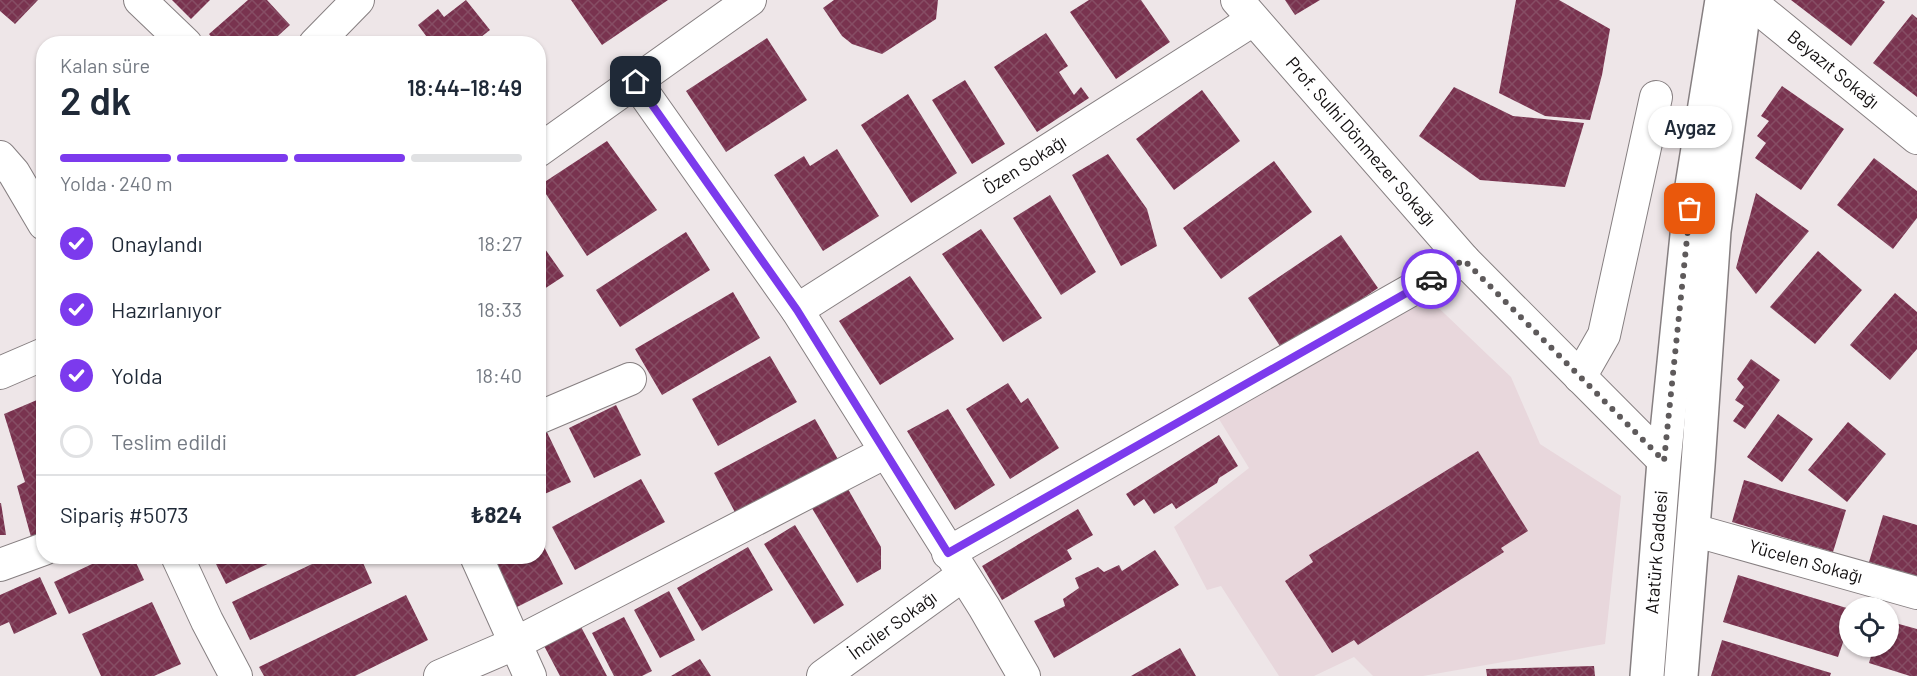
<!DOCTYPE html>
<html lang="tr">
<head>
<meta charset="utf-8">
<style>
  :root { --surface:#fff; --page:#f6f6f7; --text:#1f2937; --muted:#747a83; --line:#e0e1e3; --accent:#7c3aed }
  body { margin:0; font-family:Barlow,sans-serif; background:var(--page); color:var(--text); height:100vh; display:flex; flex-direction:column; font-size:22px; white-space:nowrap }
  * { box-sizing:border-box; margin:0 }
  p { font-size:20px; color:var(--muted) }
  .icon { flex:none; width:33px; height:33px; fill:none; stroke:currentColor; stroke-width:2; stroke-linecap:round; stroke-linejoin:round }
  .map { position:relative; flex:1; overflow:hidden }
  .panel { position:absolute; left:36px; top:36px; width:510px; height:528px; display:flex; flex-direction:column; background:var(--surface); border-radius:24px; box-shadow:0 2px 4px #0004 }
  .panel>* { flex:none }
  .controls { position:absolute; left:1839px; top:597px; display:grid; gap:12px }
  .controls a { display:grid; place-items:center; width:60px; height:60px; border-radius:50%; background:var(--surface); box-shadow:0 2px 4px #0004; font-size:30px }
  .pin { position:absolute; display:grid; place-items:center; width:51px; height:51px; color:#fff; margin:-26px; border-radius:12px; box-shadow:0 3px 9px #0006 }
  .courier { position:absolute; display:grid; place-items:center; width:60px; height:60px; margin:-30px; border:4px solid #7c3aed; border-radius:50%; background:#fff; color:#222; box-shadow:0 2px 8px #0007 }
  .bubble { position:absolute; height:42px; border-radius:21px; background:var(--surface); box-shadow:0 2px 4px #0004; font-size:20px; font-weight:600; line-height:42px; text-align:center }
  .summary em { font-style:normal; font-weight:600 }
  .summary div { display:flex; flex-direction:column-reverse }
  .summary { display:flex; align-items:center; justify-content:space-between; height:102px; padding:0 24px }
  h1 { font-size:39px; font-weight:600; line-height:45px }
  .bar { display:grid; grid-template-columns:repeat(4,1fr); gap:9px 6px; align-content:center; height:72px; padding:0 24px }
  .bar i { height:8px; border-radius:4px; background:var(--line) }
  .bar .selected { background:var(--accent) }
  .bar p { grid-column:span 4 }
  .line { display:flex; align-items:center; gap:15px; padding:0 24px; border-top:2px solid var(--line) }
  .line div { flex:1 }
  ol { padding:0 24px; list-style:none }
  li { display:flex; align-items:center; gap:18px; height:66px }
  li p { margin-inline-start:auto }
  li .icon { padding:6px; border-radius:50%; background:var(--accent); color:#fff; stroke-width:4 }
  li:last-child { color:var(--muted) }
  li i { width:33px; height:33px; border:3px solid var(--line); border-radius:50% }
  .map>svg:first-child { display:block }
  .built { fill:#e8d7dc }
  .building { fill:url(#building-cross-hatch) }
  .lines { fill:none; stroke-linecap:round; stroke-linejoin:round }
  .minor-casing { stroke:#867f81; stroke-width:34 }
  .major-casing { stroke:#867f81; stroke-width:36 }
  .minor { stroke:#fff; stroke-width:32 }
  .major { stroke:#fff; stroke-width:33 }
  .done { stroke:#5e5a5b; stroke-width:6; stroke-dasharray:0 10.8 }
  .route { stroke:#7c3aed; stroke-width:8 }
  .labels { text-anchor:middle; stroke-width:6; stroke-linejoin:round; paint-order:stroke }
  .street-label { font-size:18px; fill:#110e0f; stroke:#fff }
</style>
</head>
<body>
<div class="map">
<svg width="1917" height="676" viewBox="0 0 1917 676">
  <defs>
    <pattern id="building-cross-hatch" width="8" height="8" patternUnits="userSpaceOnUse" patternTransform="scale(1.5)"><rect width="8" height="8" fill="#79334f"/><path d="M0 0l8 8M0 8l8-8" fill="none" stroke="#864d64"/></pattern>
  </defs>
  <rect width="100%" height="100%" fill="#eee6e8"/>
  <path class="built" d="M1424,294L1511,377L1540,444L1621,496L1605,644L1423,676H1373L1354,657L1314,676H1279L1221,586L1207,590L1174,527L1249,468L1214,411Z"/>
  <path class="building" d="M0,0H38L15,24L0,11Z
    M172,0H210L191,19Z
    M248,0H267L290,25L269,44H217L209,34Z
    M466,0L490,30L472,44H460L457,40L452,44H432L418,25L438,9L444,17Z
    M571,0H668L602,45Z
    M834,0H938L936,19L882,54L852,44L842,36L823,8Z
    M1089,0H1141L1170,42L1116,79L1070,12Z
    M1285,0H1320L1295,15Z
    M1516,0H1559L1610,29L1602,75L1590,120L1545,116L1499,93Z
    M1791,0H1882L1885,2L1851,46Z
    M1912,14L1917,18V97L1873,63Z
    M1046,33L1068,66L1059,72L1074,95L1081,87L1089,98L1037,132L994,67Z
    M767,38L807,100L726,152L686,91Z
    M965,80L1005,144L972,164L932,100Z
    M1782,86L1844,129L1801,190L1755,158L1766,143L1757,136L1769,121L1761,116Z
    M1454,87L1513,116L1584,123L1565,187L1480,180L1419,136Z
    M1202,90L1240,141L1174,190L1136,139Z
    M908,94L957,173L911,203L861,125Z
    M607,141L657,210L587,256L540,185Z
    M837,149L879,216L823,251L774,175L804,156L810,166Z
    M1108,154L1147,209L1157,246L1121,266L1072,175Z
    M1874,158L1917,191V218L1893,249L1837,205Z
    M1274,161L1312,212L1221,279L1183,228Z
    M1756,193L1809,231L1756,294L1736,268Z
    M1050,195L1096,272L1061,295L1013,218Z
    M981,229L1042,318L1003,342L942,254Z
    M686,232L710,270L620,327L596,290Z
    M1341,235L1378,288L1284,352L1248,298Z
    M538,239L564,276L538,293Z
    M1818,251L1862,290L1815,344L1770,307Z
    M910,276L954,339L880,385L839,321Z
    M733,292L760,338L662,395L635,349Z
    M1895,293L1917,312V349L1890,380L1850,345Z
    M770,356L797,402L718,446L692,399Z
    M1751,359L1780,380L1745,429L1733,421L1744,406L1735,400L1744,387L1737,379Z
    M1008,383L1021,403L1028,398L1059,448L1010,479L966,409Z
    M44,397V532L31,537L17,486L25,482L4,414Z
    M616,405L641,455L594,478L569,428Z
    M948,409L995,485L955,510L907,431Z
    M1778,414L1813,439L1782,482L1747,457Z
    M815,419L839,461L737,516L714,473Z
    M1848,422L1886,454L1847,502L1808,470Z
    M545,428L571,482L538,497V430Z
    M1219,435L1238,466L1219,478L1217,483L1176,509L1172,503L1154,514L1144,499L1134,506L1126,494Z
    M1478,451L1528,531L1501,548L1504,552L1358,645L1354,640L1332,653L1285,581L1313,562L1309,555Z
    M641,479L665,522L575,570L552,527Z
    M1744,480L1846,510L1833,552L1732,522Z
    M844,482L881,547V569L857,583L810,505Z
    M0,503H1L6,535H0Z
    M1078,509L1093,535L1067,550L1072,559L1002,600L982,566Z
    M1883,515L1917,525V576L1869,562Z
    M795,525L844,605L814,624L764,544Z
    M538,535L563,584L517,607L492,556H538Z
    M748,547L773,590L702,631L677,588Z
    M1155,550L1179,585L1054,658L1034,621L1065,606L1063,599L1079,588L1075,578L1098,567L1104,572L1119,565L1122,571Z
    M109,556H133L144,580L69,614L54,582Z
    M212,556H284L226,584Z
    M329,556H360L372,583L250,640L232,602Z
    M1738,575L1850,609V622L1838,657L1723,622Z
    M40,577L57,614L14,634L9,622L0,626V595Z
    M669,591L695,640L660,658L634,610Z
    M406,595L428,640L355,676H264L259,667Z
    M152,602L181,664L154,676H101L82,634Z
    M624,617L652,671L642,676H614L592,633Z
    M1888,621L1917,629V676H1910L1869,663L1874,646H1888Z
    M579,623L607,676H560L542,642Z
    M1722,640L1831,673L1830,676H1711Z
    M1180,648L1196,676H1131Z
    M700,659L711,676H671Z
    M1594,666L1595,676H1487L1486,669Z"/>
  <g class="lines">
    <defs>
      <g id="minor">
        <path d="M140,0L186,44"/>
        <path id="s1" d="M1237,0L1464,260L1664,461"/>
        <path id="s2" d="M1748,0L1917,138"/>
        <path d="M315,44L358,0"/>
        <path d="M636,82L797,310L984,607L1024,676"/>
        <path d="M538,151L750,0"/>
        <path d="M0,157L14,173L44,224"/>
        <path id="s3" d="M797,310L1253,20"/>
        <path d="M0,373L44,354"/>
        <path d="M1580,377L1604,335L1656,97"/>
        <path d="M538,418L630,379"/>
        <path id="s4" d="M1693,530L1917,593"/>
        <path d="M948,553L1464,260"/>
        <path d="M177,556L207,621L236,676"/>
        <path d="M476,556L530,676"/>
        <path d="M0,565L44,549"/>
        <path d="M440,676L514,644L886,452"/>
        <path id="s5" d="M823,676L963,575"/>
      </g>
      <g id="major">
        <path id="s6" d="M1647,676L1664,461L1692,186L1722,0"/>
        <path d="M1681,676L1698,465L1714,231L1745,0"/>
      </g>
    </defs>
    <use href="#minor" class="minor-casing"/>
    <use href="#major" class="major-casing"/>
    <use href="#minor" class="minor"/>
    <use href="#major" class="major"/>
  </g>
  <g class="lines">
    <path class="done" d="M1431,279L1464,260L1664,461L1690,209"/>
    <path class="route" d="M636,82L797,310L948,553L1431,279"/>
  </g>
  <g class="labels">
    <g class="street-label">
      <text dy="6" stroke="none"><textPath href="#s2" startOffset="110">Beyazıt Sokağı</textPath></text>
      <text dy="6" stroke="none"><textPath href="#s1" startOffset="188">Prof. Sulhi Dönmezer Sokağı</textPath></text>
      <text dy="6" stroke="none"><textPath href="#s3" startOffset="270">Özen Sokağı</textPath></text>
      <text dy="6" stroke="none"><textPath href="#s6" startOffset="124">Atatürk Caddesi</textPath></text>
      <text dy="6" stroke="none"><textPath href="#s4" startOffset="117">Yücelen Sokağı</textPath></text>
      <text dy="6" stroke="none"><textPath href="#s5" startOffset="86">İnciler Sokağı</textPath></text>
    </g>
  </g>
</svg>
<div class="controls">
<a><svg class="icon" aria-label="locate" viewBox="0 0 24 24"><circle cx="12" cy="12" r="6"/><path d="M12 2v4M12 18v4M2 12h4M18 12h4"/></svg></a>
</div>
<div class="pin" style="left:1690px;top:209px;background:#ea580c"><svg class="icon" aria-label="bag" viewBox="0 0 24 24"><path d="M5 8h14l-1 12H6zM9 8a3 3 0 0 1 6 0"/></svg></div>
<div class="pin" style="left:636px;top:82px;background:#1f2937"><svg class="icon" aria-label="home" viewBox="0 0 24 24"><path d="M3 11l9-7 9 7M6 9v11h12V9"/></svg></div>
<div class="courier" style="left:1431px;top:279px"><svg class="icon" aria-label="car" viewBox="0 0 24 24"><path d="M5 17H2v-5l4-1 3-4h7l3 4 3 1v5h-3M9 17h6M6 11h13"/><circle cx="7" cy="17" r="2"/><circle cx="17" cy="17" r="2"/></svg></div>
<div class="bubble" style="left:1648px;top:106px;width:84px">Aygaz</div>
<section class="panel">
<div class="summary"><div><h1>2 dk</h1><p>Kalan süre</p></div><em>18:44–18:49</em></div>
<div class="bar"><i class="selected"></i><i class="selected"></i><i class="selected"></i><i></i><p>Yolda · 240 m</p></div>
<ol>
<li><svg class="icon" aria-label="check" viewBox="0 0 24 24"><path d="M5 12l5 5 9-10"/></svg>Onaylandı<p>18:27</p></li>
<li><svg class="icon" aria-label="check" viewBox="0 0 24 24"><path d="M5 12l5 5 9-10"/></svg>Hazırlanıyor<p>18:33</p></li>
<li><svg class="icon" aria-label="check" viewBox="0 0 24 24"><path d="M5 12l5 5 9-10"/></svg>Yolda<p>18:40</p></li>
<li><i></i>Teslim edildi</li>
</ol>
<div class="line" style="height:78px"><div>Sipariş #5073</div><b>₺824</b></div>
</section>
</div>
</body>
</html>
